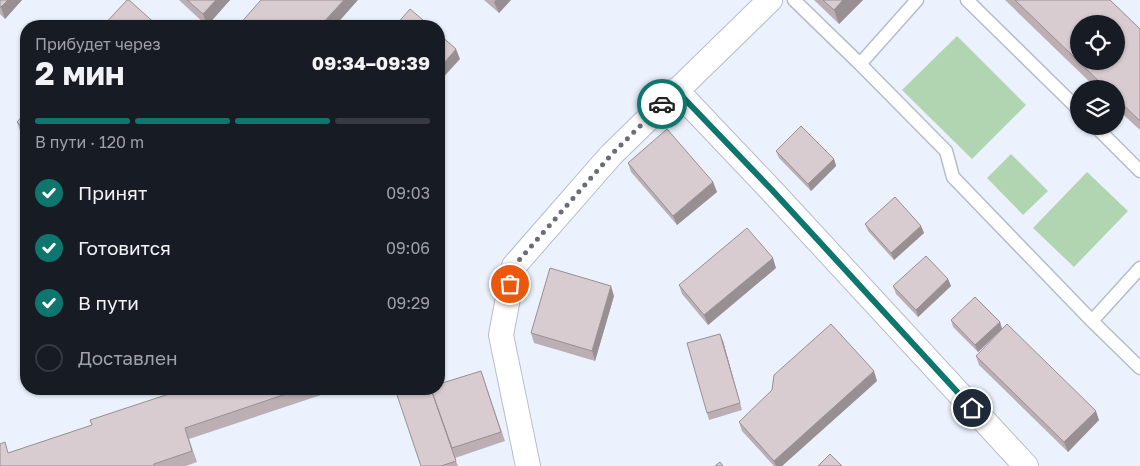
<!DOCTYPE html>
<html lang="ru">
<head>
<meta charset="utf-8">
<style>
  :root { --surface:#171b24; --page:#20242c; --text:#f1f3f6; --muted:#9ea1a6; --line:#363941; --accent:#0f766e }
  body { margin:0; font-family:"Golos Text",sans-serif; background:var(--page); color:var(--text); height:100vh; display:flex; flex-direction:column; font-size:19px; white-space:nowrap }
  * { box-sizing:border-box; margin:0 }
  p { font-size:16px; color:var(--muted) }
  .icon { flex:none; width:28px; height:28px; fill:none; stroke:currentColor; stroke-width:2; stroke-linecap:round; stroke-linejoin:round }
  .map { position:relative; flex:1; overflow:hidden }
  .details { position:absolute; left:20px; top:20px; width:425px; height:375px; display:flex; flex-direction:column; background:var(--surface); border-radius:20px; box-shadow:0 1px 4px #0004 }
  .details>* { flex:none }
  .controls { position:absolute; left:1070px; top:15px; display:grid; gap:10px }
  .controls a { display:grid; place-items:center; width:55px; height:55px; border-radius:50%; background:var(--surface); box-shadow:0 1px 4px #0004; font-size:25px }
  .pin { position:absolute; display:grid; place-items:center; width:42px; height:42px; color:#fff; margin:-21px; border:2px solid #fff; border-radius:50%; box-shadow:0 1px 5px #0007 }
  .courier { position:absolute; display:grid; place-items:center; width:50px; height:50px; margin:-25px; border:4px solid #0f766e; border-radius:50%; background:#fff; color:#222; box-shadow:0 1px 6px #0007 }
  .headline em { font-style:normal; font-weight:700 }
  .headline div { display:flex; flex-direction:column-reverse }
  .headline { display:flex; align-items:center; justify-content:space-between; height:85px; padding:0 15px }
  h1 { font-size:32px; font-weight:700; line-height:38px }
  .bar { display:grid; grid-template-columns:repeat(4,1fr); gap:8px 5px; align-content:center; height:60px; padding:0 15px }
  .bar i { height:6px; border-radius:4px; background:var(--line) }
  .bar .selected { background:var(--accent) }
  .bar p { grid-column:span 4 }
  ol { padding:0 15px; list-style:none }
  li { display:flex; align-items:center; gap:15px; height:55px }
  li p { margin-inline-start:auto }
  li .icon { padding:5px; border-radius:50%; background:var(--accent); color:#fff; stroke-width:4 }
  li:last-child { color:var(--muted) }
  li i { width:28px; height:28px; border:2px solid var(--line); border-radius:50% }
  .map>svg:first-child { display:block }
  .green { fill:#b1d5b1 }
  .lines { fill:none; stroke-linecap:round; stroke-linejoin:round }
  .lane-casing { stroke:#b7bdc8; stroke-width:15 }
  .street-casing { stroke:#b7bdc8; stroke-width:26 }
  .lane { stroke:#fff; stroke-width:12 }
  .street { stroke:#fff; stroke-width:24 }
  .wall { fill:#bbafb4 }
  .shaded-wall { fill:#988f92 }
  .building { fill:#d9ccd1; stroke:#988f92; fill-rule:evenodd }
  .done { stroke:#6a6e74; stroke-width:5; stroke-dasharray:0 9 }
  .route { stroke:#0f766e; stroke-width:6 }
</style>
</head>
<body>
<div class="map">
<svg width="1140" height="466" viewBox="0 0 1140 466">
  <rect width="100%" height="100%" fill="#ebf2fd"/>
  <path class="green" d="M957,36L1026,105L972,159L902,90Z
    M1011,154L1048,191L1023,215L987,178Z
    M1087,172L1128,211L1074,267L1033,228Z"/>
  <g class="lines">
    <defs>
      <path id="lane" d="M794,0L860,64
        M917,0L860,64L946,151L953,177L1092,321L1140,368
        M967,0L1079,110
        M1095,126L1140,171
        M1092,321L1140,268"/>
      <path id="street" d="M676,90L771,190L1026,466
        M528,466L501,335L514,266L611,155L770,0"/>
    </defs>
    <use href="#lane" class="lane-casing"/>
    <use href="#street" class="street-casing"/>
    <use href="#lane" class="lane"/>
    <use href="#street" class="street"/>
  </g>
  <path class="wall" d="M0,0H22L5,19L0,14Z
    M179,0H230L207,26Z
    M484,0H511L499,13Z
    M814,0H863L839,24Z
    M1005,0H1110L1140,29V130L1116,108V89H1097Z
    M26,112V138L21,134L17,122Z
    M776,151L834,159L836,166L811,191L779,158Z
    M628,163L713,182L717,192L677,225L631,172Z
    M865,224L921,226L924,233L894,260L868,231Z
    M776,268L708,325L682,294L679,285Z
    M948,279L951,286L918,317L896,294L893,286Z
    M614,296L595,361L534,343L531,333Z
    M951,320L1000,322L1002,329L978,352L953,327Z
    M723,341L742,410L709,420L707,413Z
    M976,356L1099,420L1068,452L979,365Z
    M481,371L505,441L455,458L454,456L458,466H421L439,389Z
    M877,381L782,466H774L742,431L739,422Z
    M184,389H339L189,439L197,462L186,466H0L92,425Z"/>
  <path class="shaded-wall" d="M8,0H22L5,19L1,7Z
    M216,0H230L207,26L203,14Z
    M344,0H358L335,26H320Z
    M496,0H511L499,13L494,2Z
    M843,0H863L839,24L834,10Z
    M456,49L460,59L439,82V69Z
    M834,159L836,166L811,191L808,184Z
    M713,182L717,192L677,225L673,216Z
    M921,226L924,233L894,260L891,253Z
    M773,258L776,268L708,325L704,315Z
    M948,279L951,286L918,317L916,310Z
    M611,286L614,296L595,361L592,351Z
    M1000,322L1002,329L978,352L975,345Z
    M720,334L723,341L742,410L740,403Z
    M874,371L877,381L782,466H776L774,461Z
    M1096,411L1099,420L1068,452L1064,442Z"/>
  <path class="building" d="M0,0H8L1,7H0Z
    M127,0H129L158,26H103Z
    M187,0H216L203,14Z
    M261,0H344L320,26H238Z
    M823,0H843L834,10Z
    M1015,0H1110L1140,29V121L1116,98V89H1107ZM1079,24H1116V61H1079Z
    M410,9L430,26H395Z
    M439,34L456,49L439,69Z
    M26,112V130L17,122Z
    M801,126L834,159L808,184L776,151Z
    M667,129L713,182L673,216L628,163Z
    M895,197L921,226L891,253L865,224Z
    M747,228L773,258L704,315L679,285Z
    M926,256L948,279L916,310L893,286Z
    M550,268L611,286L592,351L531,333Z
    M975,297L1000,322L975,345L951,320Z
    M831,324L874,371L774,461L739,422L772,390L774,375Z
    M1007,324L1096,411L1064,442L976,356Z
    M720,334L740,403L707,413L687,343Z
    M481,371L501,432L452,448L431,389H439V384Z
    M184,389H301L185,428L192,451L154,464V466H0V444L5,442L8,453L92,425L90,420Z
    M395,389H431L456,461L441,466H421Z
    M830,454L842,466H818Z
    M720,462L723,466H715Z"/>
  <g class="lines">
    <path class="done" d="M510,284L514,266L611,155L662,104"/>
    <path class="route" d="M662,104L676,90L772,190L972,408"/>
  </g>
</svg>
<div class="controls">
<a><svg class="icon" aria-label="locate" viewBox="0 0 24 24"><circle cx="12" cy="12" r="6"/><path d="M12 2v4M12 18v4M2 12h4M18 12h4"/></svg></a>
<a><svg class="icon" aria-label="layers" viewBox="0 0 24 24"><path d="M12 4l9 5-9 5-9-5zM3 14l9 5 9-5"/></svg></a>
</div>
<div class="pin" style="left:510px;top:284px;background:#ea580c"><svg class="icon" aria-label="bag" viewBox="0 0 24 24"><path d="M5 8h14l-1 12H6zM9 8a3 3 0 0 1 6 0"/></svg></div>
<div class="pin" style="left:972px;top:408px;background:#1f2937"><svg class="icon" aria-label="home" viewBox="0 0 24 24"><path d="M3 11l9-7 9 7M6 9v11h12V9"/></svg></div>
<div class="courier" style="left:662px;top:104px"><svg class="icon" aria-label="car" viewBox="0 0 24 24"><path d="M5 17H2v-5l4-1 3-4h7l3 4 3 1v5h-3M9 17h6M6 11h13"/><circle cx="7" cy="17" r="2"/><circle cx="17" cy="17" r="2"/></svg></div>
<section class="details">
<div class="headline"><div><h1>2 мин</h1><p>Прибудет через</p></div><em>09:34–09:39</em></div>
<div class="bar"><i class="selected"></i><i class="selected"></i><i class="selected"></i><i></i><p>В пути · 120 m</p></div>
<ol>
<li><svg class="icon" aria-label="check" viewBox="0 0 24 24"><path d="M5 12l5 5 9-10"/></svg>Принят<p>09:03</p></li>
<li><svg class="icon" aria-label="check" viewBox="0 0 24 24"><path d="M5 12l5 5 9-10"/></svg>Готовится<p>09:06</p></li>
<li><svg class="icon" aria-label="check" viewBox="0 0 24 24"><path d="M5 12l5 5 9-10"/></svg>В пути<p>09:29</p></li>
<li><i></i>Доставлен</li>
</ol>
</section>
</div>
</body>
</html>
